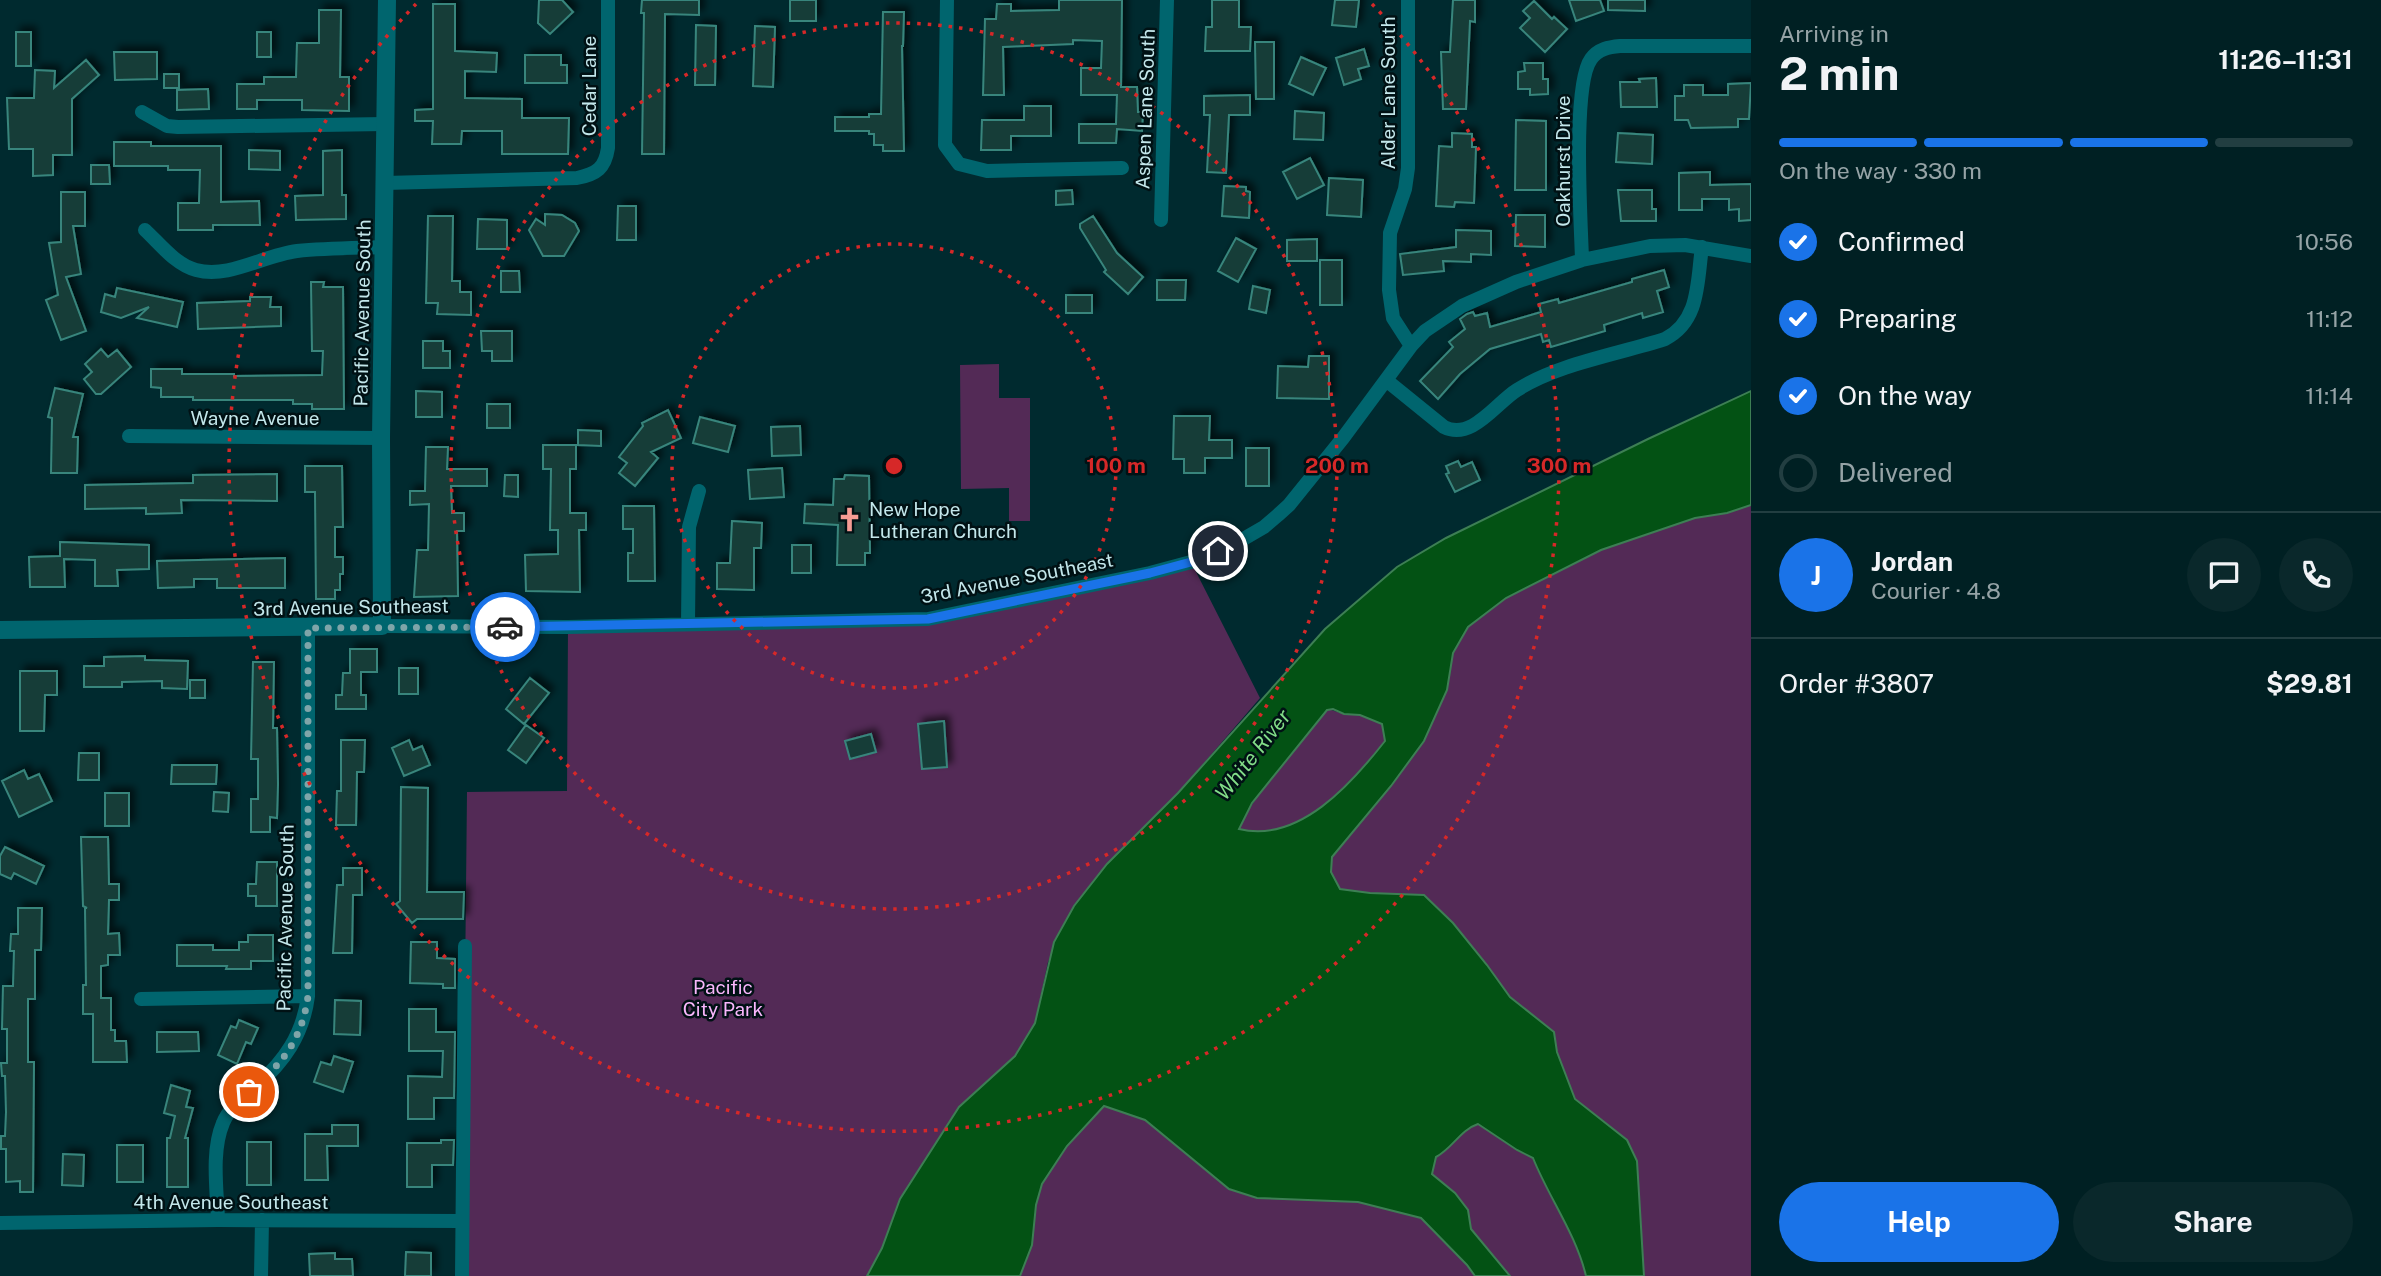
<!DOCTYPE html>
<html lang="en">
<head>
<meta charset="utf-8">
<style>
  :root { --surface:#002023; --page:#0a282b; --text:#f1f3f6; --muted:#95a3a6; --line:#223e41; --accent:#1a73e8 }
  body { margin:0; font-family:"Public Sans",sans-serif; background:var(--page); color:var(--text); height:100vh; display:flex; flex-direction:column; font-size:26px; white-space:nowrap }
  * { box-sizing:border-box; margin:0 }
  p { font-size:23px; color:var(--muted) }
  .icon { flex:none; width:38px; height:38px; fill:none; stroke:currentColor; stroke-width:2; stroke-linecap:round; stroke-linejoin:round }
  .map { position:relative; flex:1; overflow:hidden }
  .side { display:flex; flex-direction:column; background:var(--surface); width:630px }
  .side>* { flex:none }
  .pin { position:absolute; display:grid; place-items:center; width:60px; height:60px; color:#fff; margin:-30px; border:4px solid #fff; border-radius:50%; box-shadow:0 2px 7px #0007 }
  .courier { position:absolute; display:grid; place-items:center; width:70px; height:70px; margin:-35px; border:5px solid #1a73e8; border-radius:50%; background:#fff; color:#222; box-shadow:0 2px 9px #0007 }
  .headline em { font-style:normal; font-weight:700 }
  .headline div { display:flex; flex-direction:column-reverse }
  .headline { display:flex; align-items:center; justify-content:space-between; height:119px; padding:0 28px }
  h1 { font-size:46px; font-weight:700; line-height:52px }
  .bar { display:grid; grid-template-columns:repeat(4,1fr); gap:10px 7px; align-content:center; height:84px; padding:0 28px }
  .bar i { height:9px; border-radius:5px; background:var(--line) }
  .bar .on { background:var(--accent) }
  .bar p { grid-column:span 4 }
  .line { display:flex; align-items:center; gap:18px; padding:0 28px; border-top:2px solid var(--line) }
  .line div { flex:1 }
  .round { display:grid; place-items:center; flex:none; width:74px; height:74px; border-radius:37px; background:var(--page) }
  ol { padding:0 28px; list-style:none }
  li { display:flex; align-items:center; gap:21px; height:77px }
  li p { margin-inline-start:auto }
  li .icon { padding:7px; border-radius:50%; background:var(--accent); color:#fff; stroke-width:4 }
  li:last-child { color:var(--muted) }
  li i { width:38px; height:38px; border:4px solid var(--line); border-radius:50% }
  .cta { display:flex; gap:14px; margin-top:auto; padding:14px 28px }
  .cta a { flex:1; height:80px; border-radius:42px; background:var(--accent); color:#fff; font-size:28px; font-weight:700; line-height:80px; text-align:center }
  .cta a+a { background:var(--page); color:var(--text) }
  main { display:flex; flex:1; min-height:0 }
  .map>svg:first-child { display:block }
  .green { fill:#532a56 }
  .water { fill:#035214; stroke:#3d7f54; stroke-width:2; fill-rule:evenodd }
  .building { fill:#133d38; stroke:#39857c; stroke-width:2; filter:url(#shadow) }
  .lines { fill:none; stroke-linecap:round; stroke-linejoin:round }
  .minor { stroke:#00656e; stroke-width:14 }
  .tertiary { stroke:#00656e; stroke-width:18 }
  .done { stroke:#7fa5a9; stroke-width:7; stroke-dasharray:0 12.6 }
  .route { stroke:#1a73e8; stroke-width:9 }
  .ring { fill:none; stroke:#d62828; stroke-width:3.5; stroke-dasharray:3.5 7 }
  .labels { text-anchor:middle; stroke-width:5; stroke-linejoin:round; paint-order:stroke }
  .street-label { font-size:19px; fill:#c3e7eb; stroke:#001114 }
  .poi-label { font-size:19px; fill:#c3e7eb; stroke:#001114; text-anchor:start }
  .park-label { font-size:19px; fill:#f9b6fc; stroke:#001114 }
  .water-label { font-size:21px; font-style:italic; fill:#82dd88; stroke:#001114 }
  .centre { fill:#d62828; stroke:#001114; stroke-width:3.5 }
  .ring-label { font-size:21px; text-anchor:middle; font-weight:bold; fill:#d62828; stroke:#001114; stroke-width:5; stroke-linejoin:round; paint-order:stroke }
</style>
</head>
<body>
<main>
<div class="map">
<svg width="1751" height="1276" viewBox="0 0 1751 1276">
  <defs>
    <filter id="shadow"><feDropShadow dx="5" dy="-5" stdDeviation="3.5" flood-color="#0009"/></filter>
  </defs>
  <rect width="100%" height="100%" fill="#002a2f"/>
  <path class="green" d="M999,364V398H1030V521H1009V488L961,489L960,365Z
    M1751,505V1276H1644L1627,1140L1575,1099L1557,1052L1554,1032L1510,997L1487,965L1453,923L1424,895L1370,893L1340,889L1331,872L1332,857L1391,786L1424,741L1447,690L1453,653L1468,627L1506,598L1601,550L1695,518L1727,513Z
    M1191,562L1260,698L1178,793L1107,864L1074,906L1048,962L1035,1023L1015,1056L959,1107L935,1147L867,1276H462L467,792L567,791L568,627L928,619Z
    M1328,709L1344,714L1360,715L1383,724L1385,741C1351,784 1300,844 1239,829C1259,785 1297,747 1328,709Z
    M1104,1106L1145,1120L1229,1189L1257,1198L1358,1202L1421,1218L1467,1265L1475,1276H1020L1032,1245L1036,1205L1042,1184L1067,1146Z
    M1478,1124L1517,1150L1533,1158C1549,1198 1576,1234 1586,1276H1510L1470,1229L1468,1210L1455,1193L1432,1174L1436,1157C1453,1148 1460,1130 1478,1124Z"/>
  <path class="water" d="M1751,391V505L1727,513L1695,518L1601,550L1506,598L1468,627L1453,653L1447,690L1424,741L1391,786L1332,857L1331,872L1340,889L1370,893L1424,895L1453,923L1487,965L1510,997L1554,1032L1557,1052L1575,1099L1627,1140L1637,1161L1644,1276H1586C1576,1234 1549,1198 1533,1158L1517,1150L1478,1124C1460,1130 1453,1148 1436,1157L1432,1174L1455,1193L1468,1210L1471,1229L1510,1276H1475L1467,1265L1421,1218L1358,1202L1257,1198L1229,1189L1145,1120L1104,1106L1067,1146L1042,1184L1036,1205L1032,1245L1020,1276H867L882,1248L900,1199L959,1107L1015,1056L1035,1023L1054,942L1074,906L1107,864L1178,793L1325,629L1397,567L1446,538L1648,439ZM1327,710L1333,709L1344,714L1360,715L1382,724L1385,741C1352,783 1299,844 1239,829L1252,803Z"/>
  <path class="building" d="M539,0H562L573,12L550,34L538,23Z
    M642,0H699V15L665,14L664,154H642L644,13H641Z
    M790,0H816V21H790Z
    M1059,0H1122L1121,87H1137L1138,112H1143L1142,131L1117,129L1116,143H1079V124H1116L1117,95H1081V68H1101L1102,41L1073,40V44L1003,47L1004,95H983L985,19H996L997,4H1011V11L1059,10Z
    M1212,0H1239V27H1251L1250,51H1205L1206,27H1212Z
    M1335,0H1359L1356,27L1332,25Z
    M1453,0H1475V22L1470,21L1466,109H1443L1441,52H1450Z
    M1569,0H1600L1604,11L1576,21Z
    M1608,0H1645V11L1608,10Z
    M1534,1L1552,19L1554,17L1567,29L1545,52L1520,28L1530,18L1523,11Z
    M433,4H455V51L497,53L496,72L465,71V98L522,99V118H569L568,154H502V131H462L461,144H432L433,121H415V110L433,109Z
    M319,10H341L340,77H349V111L302,110V100H257V109H237V84H264V77H296L297,43H319Z
    M883,12H904L903,46H902L904,151H883V145H874V134H869V131H835V117H869V114H881Z
    M696,25L716,26L715,85H695Z
    M755,26L775,27L773,87L753,86Z
    M16,32H31V66H16Z
    M257,32H271V57H257Z
    M1255,42H1274V99H1256Z
    M1364,49L1369,66L1358,69L1361,79L1344,85L1336,58Z
    M114,52H157V79L115,80Z
    M525,55H561V65H567V83H525Z
    M1301,57L1326,68L1313,95L1289,84Z
    M86,60L99,75L72,99V155H53V175L33,176V149H9L7,98H34L35,70L55,71L54,88Z
    M1524,63H1543V79H1548V94L1530,95V89H1518V72L1525,71Z
    M164,74H179V88H164Z
    M1656,78L1657,107H1621L1620,82H1640L1639,79Z
    M1751,83L1749,119H1738V127L1691,128L1688,120H1675V96H1684V85H1703V95H1728V84Z
    M208,89L209,109L177,110V90Z
    M1250,95V115H1229L1226,173L1207,172L1210,115H1204V96Z
    M1024,106H1051V136H1011V150H981L982,120H1024Z
    M1295,111L1324,113L1323,140L1294,139Z
    M1516,120L1546,121V190H1515Z
    M1452,133L1472,134V147H1476L1474,203L1455,202L1454,207L1436,206L1439,146L1452,147Z
    M1618,133L1653,135L1652,164L1616,162Z
    M114,142H151V146H221V202L259,201L260,225H213V230H178V203H199L200,170H168V166H114Z
    M249,150L280,151V170L249,169Z
    M342,150V195H346V219L296,220L295,196L323,195V151Z
    M1310,158L1324,185L1297,199L1283,172Z
    M91,165H109L110,184H91Z
    M1710,172V185L1751,184V220L1739,221V209L1729,210V199H1702V210H1679V173Z
    M1329,178L1363,180L1361,217L1327,215Z
    M1224,186L1246,187V191L1250,192L1249,218L1222,216Z
    M1072,190L1073,204L1056,205V191Z
    M1618,190H1652V209H1656V221H1621Z
    M61,192H85V226H73L81,274L66,277L86,331L61,340L46,300L58,295L49,243L61,242Z
    M618,206H636V240H617Z
    M545,214L562,215L575,223L579,231L564,256H543L529,230L536,219L545,225Z
    M1516,215H1545V247L1515,246Z
    M428,216H453L452,281H460V292H471V315L437,314L438,303H426Z
    M1093,216L1117,253L1143,277L1128,294L1104,272L1106,270L1080,228V224Z
    M478,219L507,220V249H477Z
    M1456,230L1491,231V255L1471,254V262L1443,261L1444,271L1403,275L1400,254L1456,247Z
    M1236,238L1256,249L1238,282L1218,271Z
    M1317,239V261H1287V240Z
    M1320,260H1342V305H1320Z
    M1664,270L1669,287L1657,291L1663,312L1643,318L1642,313L1604,325L1605,331L1551,347L1549,340L1543,342L1541,334L1490,349L1460,374L1438,399L1420,381L1453,347L1449,342L1465,329L1460,319L1467,314L1473,312L1475,316L1487,313L1490,327L1541,312L1539,304L1558,299L1559,303L1632,282V279Z
    M501,271H519L520,292H501Z
    M1157,280H1186L1185,300H1157Z
    M311,282H324L323,287H343L344,409H312V404H293V400H193V397H161V388L151,387V369H182V374H234V376L322,375L323,351H312Z
    M1253,286L1270,290L1266,313L1249,309Z
    M117,288L183,302L177,327L137,318L149,307L121,318L101,312L105,294L115,297Z
    M1066,295H1092V313H1066Z
    M250,297H271L270,307H281V326L198,329L197,303L250,301Z
    M481,331H512V361H492V351H482Z
    M423,341H443V351H450V368H423Z
    M101,349L108,357L117,350L131,367L101,394H96L84,379L92,372L85,364Z
    M1309,356H1329V399L1277,398L1278,366L1308,367Z
    M55,388L83,394L73,437H78L77,473H51L52,418L48,417Z
    M416,391L442,392V417H416Z
    M487,404H510V428H487Z
    M668,410L681,438L651,452L658,458L635,486L619,473L627,463L619,457L643,426L642,423Z
    M1174,416H1210L1209,440H1232V458H1205V473H1184V459H1173Z
    M700,417L735,426L728,452L693,443Z
    M800,426L801,455L772,456L771,427Z
    M578,430L601,431V446L578,445Z
    M543,445H576V469H570V513H586V530H579L580,592L526,591L525,555L558,554V530H550L551,469H543Z
    M426,447H448L447,469H487V486H451L452,513H464V531H457L458,596L414,597L417,550H428L429,504L410,505V491H425Z
    M1246,448H1269V486H1246Z
    M1458,461L1461,467L1472,462L1480,480L1455,492L1446,474L1449,473L1446,466Z
    M305,466H342L343,527H335V557H343V574H340V590H335V599H316L315,492H305Z
    M782,468L784,497L750,499L748,470Z
    M277,474V501L181,500L182,513L146,514V508L85,509V485L193,483V475Z
    M505,475H518V497L504,496Z
    M845,475L869,476L870,553H865V565H837L838,525L804,523L805,504L833,505L834,479H844Z
    M623,506H654L655,581H628V553H633V529H623Z
    M732,521L762,523L761,548H754V590L717,589V563H730Z
    M60,542L149,545V569L117,570L118,586H95V560L64,559L65,587H30L29,557L60,556Z
    M792,545H811V573H792Z
    M285,558V588H217V579H194V587L158,588L157,561Z
    M350,649H377V672H361V695H366V709H336V695H342L343,673H350Z
    M145,656V660L188,661L187,689L162,688V681L122,682V687H84V666H104V657Z
    M253,662H274L273,728H277L278,784L277,818L270,817V832H251V799H258V759H251Z
    M399,668H418V694H399Z
    M20,671H57V695H45L44,731H20Z
    M530,678L549,693L524,724L506,709Z
    M190,680H205V698H190Z
    M944,721L947,767L922,769L918,724Z
    M526,725L544,738L526,763L508,750Z
    M871,734L876,752L850,759L845,741Z
    M341,740H365L364,772H357L356,825H336L337,791H341Z
    M409,740L413,750L422,746L430,765L404,776L392,748Z
    M79,753H99V780H78Z
    M172,765H217L216,784H171Z
    M24,770L28,779L39,774L52,801L19,817L2,781Z
    M401,787L428,788L427,892H464L463,919H417L412,923L396,904L400,901Z
    M214,792L229,793L228,812L213,811Z
    M105,793H129V826H105Z
    M81,837H108L109,884H119V900H109L108,934L119,933L120,955H108V965L101,966V998H111V1030H115V1041H126L127,1062H93V1014H83V985H86L85,908H87L83,906Z
    M5,847L44,866L36,884L14,873L11,879L0,874V856Z
    M257,862H277V906H256V896H248V884H256Z
    M343,868H362V895H353L352,953H333L337,885H343Z
    M18,908H42L41,950H35V999H28V1062H34L33,1192H20V1181L6,1182V1149H1V1136H5L6,1112L5,1076H2L1,1063H7V1029H2L3,986H13L14,951H10L11,934H18Z
    M248,935H273V961H251V969H226L227,966H177V945H213V950H239V942H248Z
    M411,942H437V958L455,959V988H443V984L410,983Z
    M335,1000L361,1001L360,1035L334,1034Z
    M409,1009H436V1032H455L454,1098H434V1119H408V1076L442,1077L443,1051H409Z
    M239,1020L258,1028L251,1044L246,1042L237,1064L218,1055L231,1026L236,1028Z
    M157,1032H198L199,1051L157,1052Z
    M334,1056L353,1062L343,1092L314,1082L321,1062L331,1065Z
    M171,1085L190,1091L186,1107L193,1108L185,1138H188V1187H167V1138H170L175,1116L164,1113Z
    M332,1125H358V1146H327L328,1180H305V1134H332Z
    M441,1140H454L453,1165H432V1187H407V1143H441Z
    M247,1142H271V1185H247Z
    M117,1145H143V1182H117Z
    M63,1154L84,1155L83,1186L62,1185Z
    M406,1252L431,1253V1276H405Z
    M335,1253V1259H352L353,1276H310L309,1254Z"/>
  <g class="lines">
    <path class="minor" d="M947,0L945,145L959,164L987,171L1122,168
      M1408,0V168L1405,189L1390,233L1389,290L1393,318L1411,346
      M142,112L167,126L178,127L385,124
      M385,183L577,178C597,174 605,168 608,148V0
      M1161,220L1167,0
      M145,230C160,244 176,265 196,270C229,279 264,255 297,251C326,248 355,248 384,247
      M1582,260C1581,222 1572,85 1591,59C1598,49 1609,47 1620,46H1751
      M1386,380L1444,427C1472,441 1496,403 1517,390C1557,364 1619,354 1665,339C1700,321 1697,282 1702,247
      M129,436L381,438
      M688,624L689,527L699,491
      M382,626L568,627L928,619L1150,573L1191,562L1233,545L1264,527L1278,515L1289,505L1343,438L1411,346L1425,331L1462,306L1516,282L1582,260L1650,246L1685,245L1751,256
      M141,999L308,996
      M218,1220C217,1190 211,1151 223,1123C229,1108 243,1098 255,1087C284,1062 303,1035 308,996V628
      M0,1223L218,1220L462,1221
      M261,1276L262,1220
      M462,1276L465,946"/>
    <path class="tertiary" d="M0,630L382,626L381,438L387,0"/>
  </g>
  <g class="lines">
    <path class="done" d="M249,1092C282,1064 302,1040 308,996V628L505,627"/>
    <path class="route" d="M505,627L928,619L1150,573L1191,562L1218,551"/>
  </g>
  <g class="ring">
    <circle cx="894" cy="466" r="222"/>
    <circle cx="894" cy="466" r="443"/>
    <path d="M1372 4A665 665 0 1 1 416 4"/>
  </g>
  <defs>
    <symbol id="church-bare" viewBox="-9 -9 18 18"><path d="M-1.2-6h2.4v3.5h3.3v2.4h-3.3V6h-2.4V-.1h-3.3v-2.4h3.3Z" fill="#f59c94" stroke="#001114" stroke-width="2.5" paint-order="stroke"/></symbol>
  </defs>
  <g fill-rule="evenodd">
    <use href="#church-bare" x="832" y="502" width="35" height="35"/>
  </g>
  <g class="labels">
    <g class="street-label">
      <text transform="translate(589 86) rotate(-90)" y="7">Cedar Lane</text>
      <text transform="translate(1388 93) rotate(-90)" y="7">Alder Lane South</text>
      <text transform="translate(1145 109) rotate(-88)" y="7">Aspen Lane South</text>
      <text transform="translate(1563 161) rotate(-90)" y="7">Oakhurst Drive</text>
      <text transform="translate(362 313) rotate(-89)" y="7">Pacific Avenue South</text>
      <text x="255" y="425">Wayne Avenue</text>
      <text transform="translate(1017 578) rotate(-11)" y="7">3rd Avenue Southeast</text>
      <text transform="translate(351 607) rotate(-1)" y="7">3rd Avenue Southeast</text>
      <text transform="translate(285 918) rotate(-89)" y="7">Pacific Avenue South</text>
      <text x="231" y="1209">4th Avenue Southeast</text>
    </g>
    <g class="poi-label">
      <text x="869" y="516">New Hope<tspan x="869" dy="22">Lutheran Church</tspan></text>
    </g>
    <g class="park-label">
      <text x="723" y="994">Pacific<tspan x="723" dy="22">City Park</tspan></text>
    </g>
    <g class="water-label">
      <text transform="translate(1253 755) rotate(-52)" y="7">White River</text>
    </g>
  </g>
  <circle cx="894" cy="466" r="10" class="centre"/>
  <g class="ring-label">
    <text x="1116" y="473">100 m</text>
    <text x="1337" y="473">200 m</text>
    <text x="1559" y="473">300 m</text>
  </g>
</svg>
<div class="pin" style="left:249px;top:1092px;background:#ea580c"><svg class="icon" aria-label="bag" viewBox="0 0 24 24"><path d="M5 8h14l-1 12H6zM9 8a3 3 0 0 1 6 0"/></svg></div>
<div class="pin" style="left:1218px;top:551px;background:#1f2937"><svg class="icon" aria-label="home" viewBox="0 0 24 24"><path d="M3 11l9-7 9 7M6 9v11h12V9"/></svg></div>
<div class="courier" style="left:505px;top:627px"><svg class="icon" aria-label="car" viewBox="0 0 24 24"><path d="M5 17H2v-5l4-1 3-4h7l3 4 3 1v5h-3M9 17h6M6 11h13"/><circle cx="7" cy="17" r="2"/><circle cx="17" cy="17" r="2"/></svg></div>
</div>
<section class="side">
<div class="headline"><div><h1>2 min</h1><p>Arriving in</p></div><em>11:26–11:31</em></div>
<div class="bar"><i class="on"></i><i class="on"></i><i class="on"></i><i></i><p>On the way · 330 m</p></div>
<ol>
<li><svg class="icon" aria-label="check" viewBox="0 0 24 24"><path d="M5 12l5 5 9-10"/></svg>Confirmed<p>10:56</p></li>
<li><svg class="icon" aria-label="check" viewBox="0 0 24 24"><path d="M5 12l5 5 9-10"/></svg>Preparing<p>11:12</p></li>
<li><svg class="icon" aria-label="check" viewBox="0 0 24 24"><path d="M5 12l5 5 9-10"/></svg>On the way<p>11:14</p></li>
<li><i></i>Delivered</li>
</ol>
<div class="line" style="height:126px"><b class="round" style="background:var(--accent);color:#fff">J</b><div><b>Jordan</b><p>Courier · 4.8</p></div><a class="round"><svg class="icon" aria-label="chat" viewBox="0 0 24 24"><path d="M4 5h16v11H9l-5 4z"/></svg></a><a class="round"><svg class="icon" aria-label="phone" viewBox="0 0 24 24"><path d="M5 4h4l2 5-3 2q2 4 5 5l2-3 5 2v4C11 20 4 13 5 4z"/></svg></a></div>
<div class="line" style="height:91px"><div>Order #3807</div><b>$29.81</b></div>
<div class="cta"><a>Help</a><a>Share</a></div>
</section>
</main>
</body>
</html>
